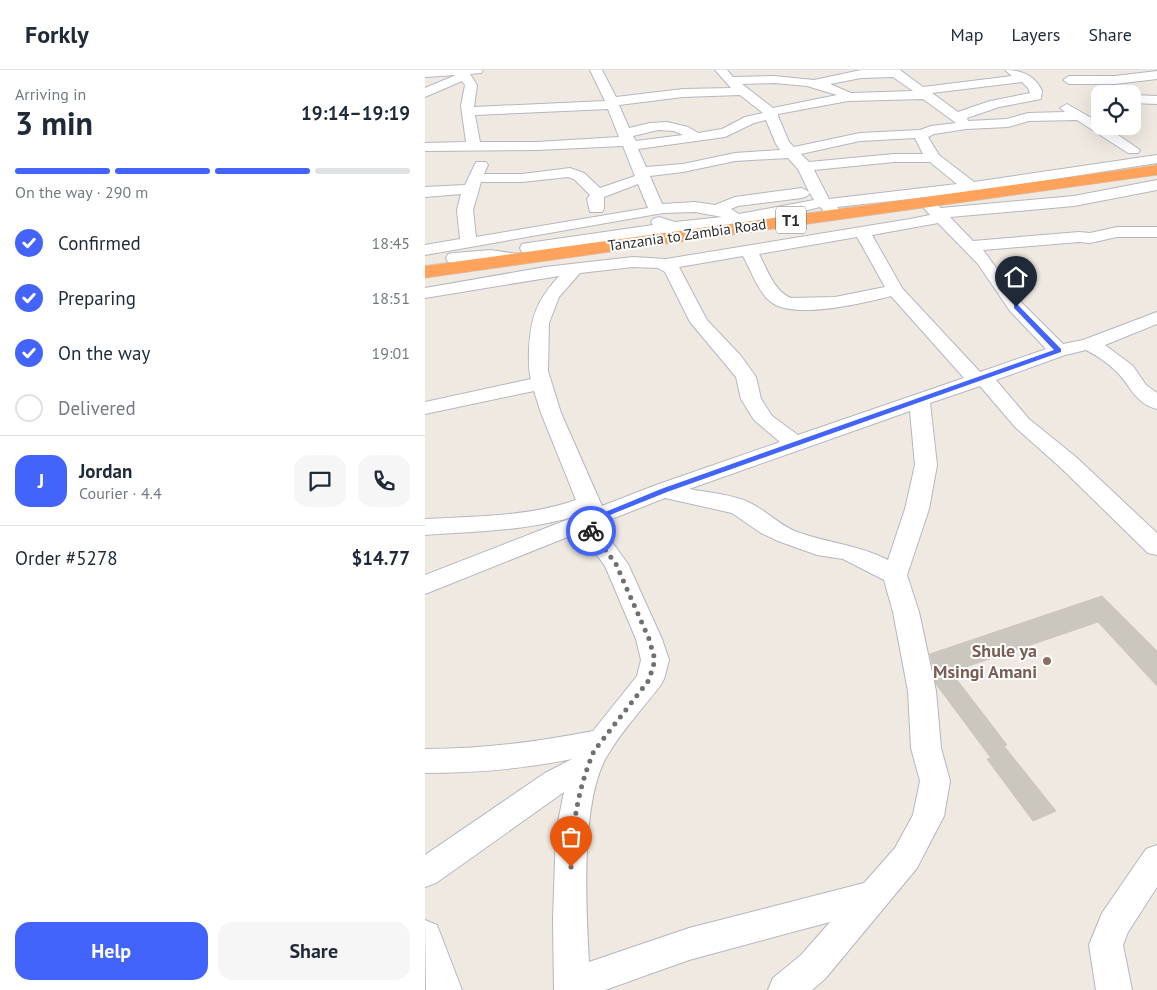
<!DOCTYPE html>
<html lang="en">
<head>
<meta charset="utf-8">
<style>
  :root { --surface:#fff; --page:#f6f6f7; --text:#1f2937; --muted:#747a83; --line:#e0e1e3; --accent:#4264fb }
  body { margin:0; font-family:"PT Sans",sans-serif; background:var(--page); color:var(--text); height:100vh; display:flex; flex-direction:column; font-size:19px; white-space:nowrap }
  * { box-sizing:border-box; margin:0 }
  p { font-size:16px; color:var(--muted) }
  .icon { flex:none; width:28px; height:28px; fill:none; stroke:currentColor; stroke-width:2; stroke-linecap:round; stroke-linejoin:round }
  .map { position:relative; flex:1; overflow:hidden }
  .drawer { display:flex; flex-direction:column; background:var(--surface); width:425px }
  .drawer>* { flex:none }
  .tools { position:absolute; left:666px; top:15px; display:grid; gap:10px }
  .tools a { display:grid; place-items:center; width:50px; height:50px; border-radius:10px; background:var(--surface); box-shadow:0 5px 20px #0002; font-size:25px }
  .pin { position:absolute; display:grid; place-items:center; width:42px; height:42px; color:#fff; margin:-51px -21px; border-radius:50% 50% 50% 0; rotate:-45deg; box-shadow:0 0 5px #0007 }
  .pin .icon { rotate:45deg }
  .courier { position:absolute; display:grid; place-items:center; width:50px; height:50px; margin:-25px; border:4px solid #4264fb; border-radius:50%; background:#fff; color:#222; box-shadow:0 1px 6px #0007 }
  .headline em { font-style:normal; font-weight:600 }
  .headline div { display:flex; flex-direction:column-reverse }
  .headline { display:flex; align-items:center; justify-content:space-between; height:85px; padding:0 15px }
  h1 { font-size:32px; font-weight:600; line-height:38px }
  .bar { display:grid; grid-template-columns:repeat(4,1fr); gap:8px 5px; align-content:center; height:60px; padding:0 15px }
  .bar i { height:6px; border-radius:4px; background:var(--line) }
  .bar .current { background:var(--accent) }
  .bar p { grid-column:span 4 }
  .line { display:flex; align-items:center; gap:12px; padding:0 15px; border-top:1px solid var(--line) }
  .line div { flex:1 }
  .round { display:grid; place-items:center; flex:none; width:52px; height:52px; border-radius:15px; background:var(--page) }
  ol { padding:0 15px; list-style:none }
  li { display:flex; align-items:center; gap:15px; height:55px }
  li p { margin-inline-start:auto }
  li .icon { padding:5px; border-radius:50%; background:var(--accent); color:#fff; stroke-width:4 }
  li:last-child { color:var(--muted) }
  li i { width:28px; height:28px; border:2px solid var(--line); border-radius:50% }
  .button { display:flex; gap:10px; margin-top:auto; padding:10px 15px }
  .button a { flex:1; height:58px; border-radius:15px; background:var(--accent); color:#fff; font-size:20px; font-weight:600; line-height:58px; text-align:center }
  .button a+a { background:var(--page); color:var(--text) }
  header { display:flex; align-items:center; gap:30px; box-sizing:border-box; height:70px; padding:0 25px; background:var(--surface); border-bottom:1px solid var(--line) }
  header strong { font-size:24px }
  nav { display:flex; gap:28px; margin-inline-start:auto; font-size:18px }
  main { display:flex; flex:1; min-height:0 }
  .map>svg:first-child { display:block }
  .building { fill:#cbc7bf; stroke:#cbc5ba }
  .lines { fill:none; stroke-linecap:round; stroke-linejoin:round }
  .minor-casing { stroke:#b4b7c1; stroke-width:2 }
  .highway-casing { stroke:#c9c9c9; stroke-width:1 }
  .minor { fill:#fff; fill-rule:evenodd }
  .highway { fill:#ffa35c; fill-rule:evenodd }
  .route { fill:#4264fb }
  .done { stroke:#726f6d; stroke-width:5; stroke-dasharray:0 9 }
  .education-dot { fill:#8d6e63; stroke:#fff; stroke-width:2 }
  .labels { text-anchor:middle; stroke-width:4; stroke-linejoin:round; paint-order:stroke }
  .far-street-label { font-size:15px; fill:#2e2e2e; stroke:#fff }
  .shield { fill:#fff; stroke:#6d6d6d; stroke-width:1 }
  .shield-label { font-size:16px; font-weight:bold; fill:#2e2e2e }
  .education-label { font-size:18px; font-weight:bold; fill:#785e54; stroke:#fff; text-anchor:end }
</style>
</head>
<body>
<header>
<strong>Forkly</strong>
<nav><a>Map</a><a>Layers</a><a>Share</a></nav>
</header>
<main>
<section class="drawer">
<div class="headline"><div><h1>3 min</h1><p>Arriving in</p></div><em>19:14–19:19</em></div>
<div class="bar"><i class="current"></i><i class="current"></i><i class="current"></i><i></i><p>On the way · 290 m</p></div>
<ol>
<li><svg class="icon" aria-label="check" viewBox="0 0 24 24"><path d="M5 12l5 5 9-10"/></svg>Confirmed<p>18:45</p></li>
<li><svg class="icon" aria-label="check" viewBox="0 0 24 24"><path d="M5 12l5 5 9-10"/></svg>Preparing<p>18:51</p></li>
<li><svg class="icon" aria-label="check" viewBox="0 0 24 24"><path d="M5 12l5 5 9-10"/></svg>On the way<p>19:01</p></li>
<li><i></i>Delivered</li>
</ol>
<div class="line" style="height:90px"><b class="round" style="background:var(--accent);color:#fff">J</b><div><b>Jordan</b><p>Courier · 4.4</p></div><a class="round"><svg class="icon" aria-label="chat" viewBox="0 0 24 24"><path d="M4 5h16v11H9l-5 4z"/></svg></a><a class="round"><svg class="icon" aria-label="phone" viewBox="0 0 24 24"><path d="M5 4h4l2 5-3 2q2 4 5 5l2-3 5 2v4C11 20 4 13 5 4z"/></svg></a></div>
<div class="line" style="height:65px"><div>Order #5278</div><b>$14.77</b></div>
<div class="button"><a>Help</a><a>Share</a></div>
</section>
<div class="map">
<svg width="732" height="920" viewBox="0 0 732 920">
  <rect width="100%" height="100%" fill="#efe9e1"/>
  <path class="building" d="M677,526L732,581V616L673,552L526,602L582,675L579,676L631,741L608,751L562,689L566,688L511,614L505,584Z"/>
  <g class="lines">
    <defs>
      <path id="minor" d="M0,0H58L56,3L45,4L52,15L49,37L180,31L165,0H177L191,27L258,19L306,18L290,0H302L308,7L349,6L389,10L436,0H475L498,17L587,6L580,0C596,0 610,5 617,21L616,29L574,37L542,48L543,51L582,49L603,43L640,42L635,38L642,34L675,53V56H680L715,80L713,83H703L652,50L604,51L583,57L541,59L509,64L503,67L514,85L549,112L732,85V93L546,122L412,137L417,144L415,147C404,150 402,144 395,137L346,149L103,183L97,182L95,178L97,174L103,173L228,155L226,152L228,149L234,147L250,152L297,147L270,142L238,143L0,185V175L35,169L32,140L36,124L0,127V117L40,115L51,92H61L63,95L59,104H97L145,98L159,103L175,118L210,106L198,76L112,80L0,81V73L41,72L36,36L40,15L37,11L0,27V18L31,5L0,7ZM468,7L488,21L426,23L405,14L436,8ZM597,12L603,18L605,23L565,31L533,42L507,23ZM349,13L382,16L412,25L348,38L317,14ZM315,25L338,43L320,47L297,59L273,63L263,57L242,52L225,53L204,58L194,35L258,27ZM498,29L531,53L506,56L495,60L435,63L369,77L364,72L353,46V44L423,31ZM183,39L194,67L112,72H55L50,45ZM341,50L351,74L355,80L310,83L258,94L221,97L213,79L300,67L329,53ZM233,60L249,61L258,65L211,71L208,66ZM490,68L498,84H469L384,92L376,84L435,71ZM363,88L373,99L384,122L377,118L310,127L290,135L270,132L237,134L225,106L258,102L310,91ZM469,92H505L532,114L404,129L389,100ZM143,107L149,109L165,125L162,129L165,142H177L179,139V127L213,114L223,138L51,167L48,140L56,112H97ZM385,123L389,130L314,144L306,139L313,136L377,128L382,126Z
        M732,1V9L690,14H644L638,10L644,6H690Z
        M708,25L732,26V34L708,33Z
        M732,110V120L649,136L525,147L548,171L654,162L665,163L692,157H732V167H692L665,173L654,172L558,180L597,233L638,274L658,270L732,242V254L680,275L708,296L721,315L732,323V339C711,334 706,317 693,303C684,294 673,286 661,280L640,285L571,310L604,349L651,387L732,463V485L723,483L635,397L590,357L555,316L505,333L512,395L504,439L482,505L494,542L511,621L516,678L525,711L519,746L492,798L400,909L387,920H343L348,908L376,885L405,852L264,890L180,920H129L128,849L131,762L139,722L11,813L0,817V785L120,703L147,689C98,699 50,703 0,703V679C57,679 112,672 168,661L212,606L216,590L211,569L180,496L155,462L0,524V505L157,444C106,461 53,461 0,465V449C51,446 103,447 151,430L116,343L109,321L0,344V332L106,309C103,299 104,289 104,279C106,245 112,231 134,206L0,228V218L120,197L208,187L241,189L485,149L505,145L498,137L500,134C507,132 511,133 516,138L649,126ZM513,153L553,194L585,241L621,279L555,302L477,218L447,165ZM432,167L460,217L410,227L366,228C349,221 342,199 334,184ZM318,186C326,200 333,222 346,232C369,250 439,233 466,226L539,308L373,365L347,346L336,329L331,307L316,286L282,250L254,197ZM208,197L233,198L240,202L265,252L311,307L316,329L329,350L355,372L231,415L177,436L136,343L123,301L124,253L134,227L155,203ZM485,341L490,395L480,439L463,490C434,475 403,473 372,462C354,455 341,440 323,432C310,425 280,422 264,419ZM240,428L307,443L336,463L353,471L392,485L418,489L459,510L468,542L483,621L486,678L495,711L488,745L470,778L439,813L264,858L164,892C161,839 155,732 182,686C196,662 217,639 235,616L239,609L244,590L237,569L203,494L174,454Z
        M66,180L99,185L101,189L99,193L93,194L66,190L29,193L23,192L21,188L23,184L29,183Z
        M732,775V817L703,862L698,875L707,920H671L664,875L677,843L721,779Z
        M0,850L12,855L37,920H1Z"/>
      <path id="highway" d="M732,95V105L0,208V196Z"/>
    </defs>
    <use href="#minor" class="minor-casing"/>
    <use href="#highway" class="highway-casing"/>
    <use href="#minor" class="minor"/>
    <use href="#highway" class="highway"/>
  </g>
  <path class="route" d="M589,235H593L636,279V282L242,422L165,453L170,461L169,463H163L156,452L236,419L629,280L589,238Z"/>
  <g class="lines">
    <path class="done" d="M146,797C147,756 153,718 169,681L224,610L230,590L224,569L191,494L166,461"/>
  </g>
  <circle class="education-dot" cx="622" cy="591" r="5"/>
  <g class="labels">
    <g class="far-street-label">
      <text transform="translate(262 165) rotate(-8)" y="5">Tanzania to Zambia Road</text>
    </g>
    <rect class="shield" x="351" y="136.5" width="30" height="27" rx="4"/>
    <g class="shield-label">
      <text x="366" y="156">T1</text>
    </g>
    <g class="education-label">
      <text x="612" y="587">Shule ya<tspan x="612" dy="21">Msingi Amani</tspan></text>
    </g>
  </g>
</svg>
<div class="tools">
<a><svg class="icon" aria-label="locate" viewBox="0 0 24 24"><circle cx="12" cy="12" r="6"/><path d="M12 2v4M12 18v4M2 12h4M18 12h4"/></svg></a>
</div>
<div class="pin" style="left:146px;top:797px;background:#ea580c"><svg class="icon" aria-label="bag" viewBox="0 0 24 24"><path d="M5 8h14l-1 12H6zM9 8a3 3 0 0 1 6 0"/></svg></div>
<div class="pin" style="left:591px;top:237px;background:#1f2937"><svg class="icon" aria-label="home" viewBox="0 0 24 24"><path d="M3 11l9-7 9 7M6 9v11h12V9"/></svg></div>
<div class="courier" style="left:166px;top:461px"><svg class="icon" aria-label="bike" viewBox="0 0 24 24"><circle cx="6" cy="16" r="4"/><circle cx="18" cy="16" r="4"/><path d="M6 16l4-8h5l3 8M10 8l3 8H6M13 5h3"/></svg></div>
</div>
</main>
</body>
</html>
